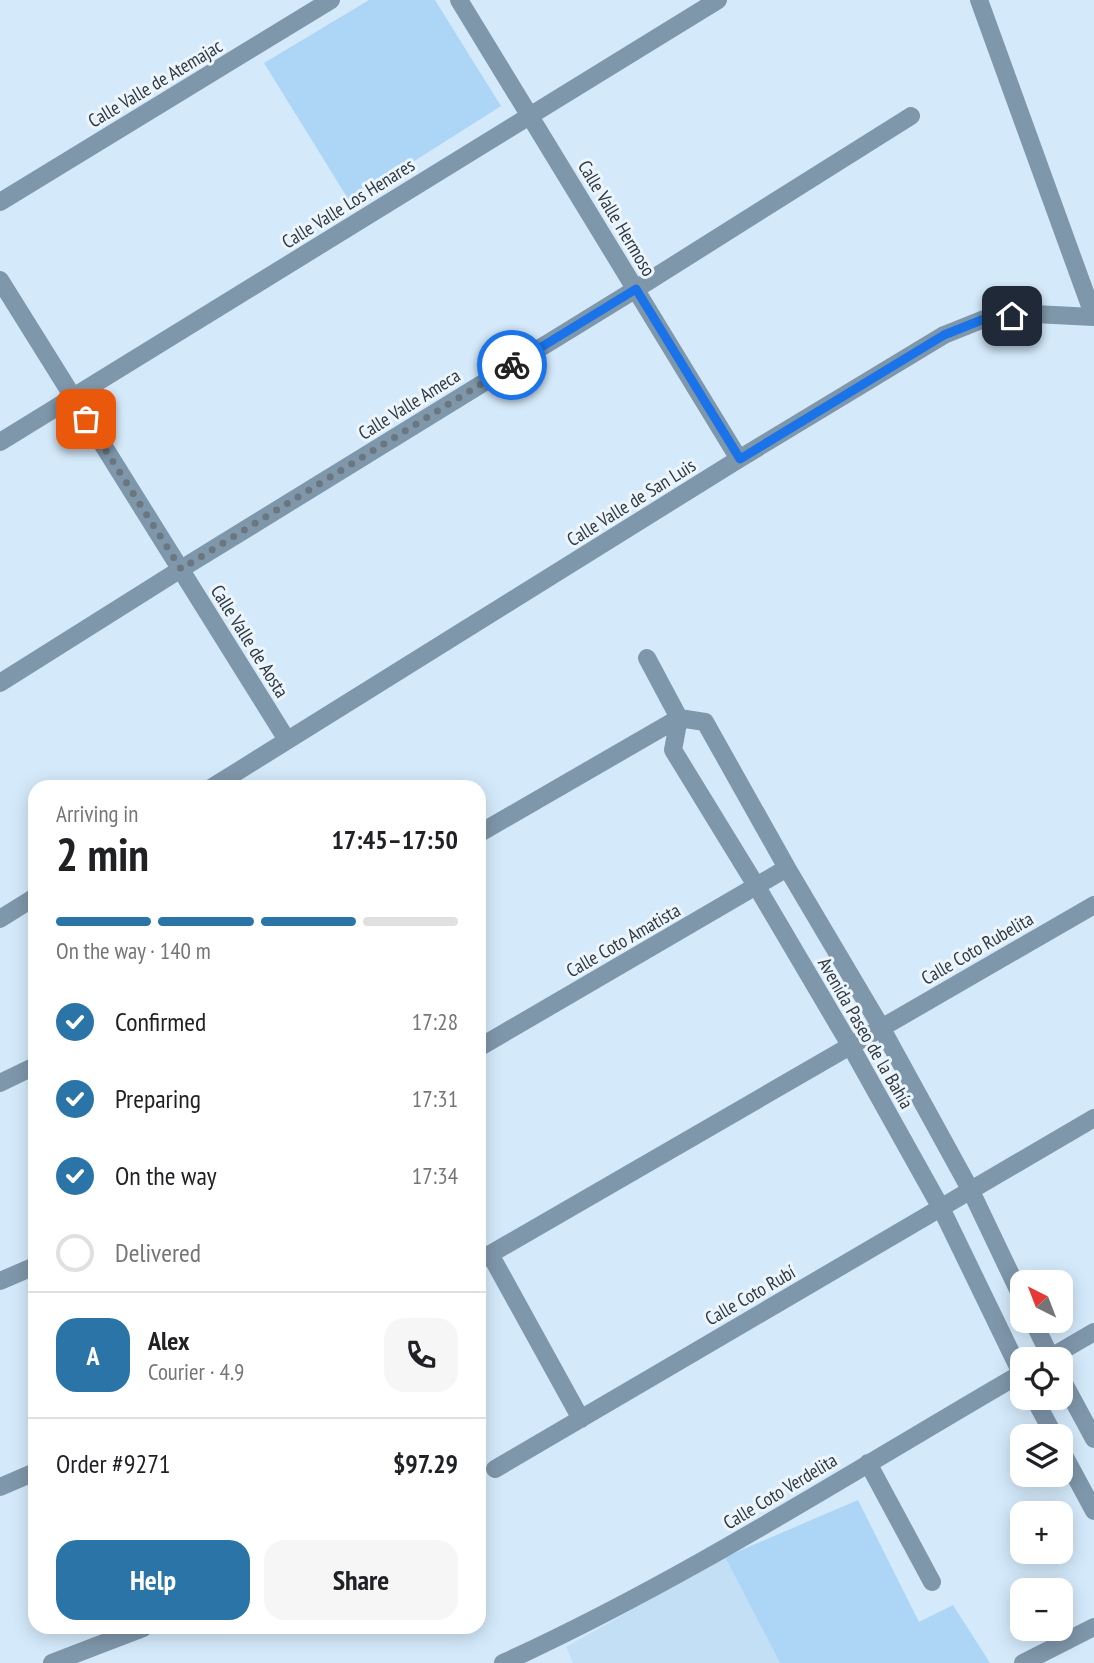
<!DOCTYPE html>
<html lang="en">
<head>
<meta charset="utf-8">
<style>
  :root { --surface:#fff; --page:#f6f6f6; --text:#202124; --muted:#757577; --line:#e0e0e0; --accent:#2a74a7 }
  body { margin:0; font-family:"PT Sans Narrow",sans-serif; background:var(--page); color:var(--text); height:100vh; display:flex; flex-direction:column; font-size:26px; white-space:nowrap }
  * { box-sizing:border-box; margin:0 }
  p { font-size:23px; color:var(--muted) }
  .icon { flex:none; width:38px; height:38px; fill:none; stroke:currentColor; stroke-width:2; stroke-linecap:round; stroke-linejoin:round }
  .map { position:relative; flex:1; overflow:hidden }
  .sheet { position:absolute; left:28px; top:780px; width:458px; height:854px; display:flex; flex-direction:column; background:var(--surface); border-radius:21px; box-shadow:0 4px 18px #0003 }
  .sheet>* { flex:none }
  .needle { width:46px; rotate:318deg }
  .tools { position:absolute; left:1010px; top:1270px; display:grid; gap:14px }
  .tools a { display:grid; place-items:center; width:63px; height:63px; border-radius:14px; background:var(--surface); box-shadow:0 4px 18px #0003; font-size:35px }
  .pin { position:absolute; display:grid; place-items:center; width:60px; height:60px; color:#fff; margin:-30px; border-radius:14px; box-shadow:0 4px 10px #0006 }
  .courier { position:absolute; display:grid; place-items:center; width:70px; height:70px; margin:-35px; border:5px solid #1a73e8; border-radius:50%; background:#fff; color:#222; box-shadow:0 2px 9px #0007 }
  .head em { font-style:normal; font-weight:600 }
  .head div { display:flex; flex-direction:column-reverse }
  .head { display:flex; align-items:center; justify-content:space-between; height:119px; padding:0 28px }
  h1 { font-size:46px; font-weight:600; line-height:52px }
  .bar { display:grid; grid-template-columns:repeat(4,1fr); gap:10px 7px; align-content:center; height:84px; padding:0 28px }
  .bar i { height:9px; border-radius:5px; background:var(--line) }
  .bar .selected { background:var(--accent) }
  .bar p { grid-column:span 4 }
  .line { display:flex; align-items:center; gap:18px; padding:0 28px; border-top:2px solid var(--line) }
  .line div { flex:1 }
  .round { display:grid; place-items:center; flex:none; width:74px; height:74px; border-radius:21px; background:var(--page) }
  ol { padding:0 28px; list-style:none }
  li { display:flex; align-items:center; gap:21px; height:77px }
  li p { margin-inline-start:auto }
  li .icon { padding:7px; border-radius:50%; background:var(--accent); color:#fff; stroke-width:4 }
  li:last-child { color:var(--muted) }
  li i { width:38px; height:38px; border:4px solid var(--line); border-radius:50% }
  .action { display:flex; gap:14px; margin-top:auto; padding:14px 28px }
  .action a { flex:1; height:80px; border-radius:21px; background:var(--accent); color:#fff; font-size:28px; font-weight:600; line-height:80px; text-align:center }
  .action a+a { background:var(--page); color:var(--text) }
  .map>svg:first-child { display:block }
  .built { fill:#c3dff6 }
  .green { fill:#add5f6 }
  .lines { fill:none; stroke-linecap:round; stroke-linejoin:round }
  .minor { stroke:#7f97ab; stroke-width:18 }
  .done { stroke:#6a7781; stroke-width:7; stroke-dasharray:0 12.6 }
  .route { stroke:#1a73e8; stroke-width:9 }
  .labels { text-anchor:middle; stroke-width:6; stroke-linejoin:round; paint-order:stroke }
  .street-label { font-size:19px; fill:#313940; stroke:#ecf5fc }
</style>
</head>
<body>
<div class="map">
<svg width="1094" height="1663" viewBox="0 0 1094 1663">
  <rect width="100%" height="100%" fill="#d4eafb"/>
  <path class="built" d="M725,1557L780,1663H573L566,1647Z"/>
  <path class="green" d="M369,0H435L501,106L350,202L264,63Z
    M858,1500L919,1622L953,1605L990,1663H780L725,1557Z"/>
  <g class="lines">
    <path class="minor" d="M459,0L739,459
      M979,0L1094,317
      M0,202L331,0
      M0,280L287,740
      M0,442L718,0
      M647,658L679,718L673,750L757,887L850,1045L941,1208L1022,1375
      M0,683L181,569L636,289L911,116
      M679,718L705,722L787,868L881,1027L971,1191L1022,1298
      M211,788L739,459L944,335L989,317L1034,314L1094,317
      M480,833L679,718
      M0,919L35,897
      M480,1047L787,868
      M0,1083L35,1066
      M490,1254L581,1419
      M480,1260L1094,905
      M0,1281L35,1266
      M1033,1321L1052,1360
      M1046,1360L1094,1332
      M1060,1376L1094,1439
      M1034,1398L1055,1437
      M1060,1448L1094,1511
      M868,1463L932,1582
      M495,1469L1094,1118
      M0,1487L35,1472
      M52,1663L143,1628
      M503,1663C683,1581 851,1472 1022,1373
      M1023,1663L1094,1627"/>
  </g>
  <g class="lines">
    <path class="done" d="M86,419L181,569L512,365"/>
    <path class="route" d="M512,365L636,289L740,459L944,335L989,317L1012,316"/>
  </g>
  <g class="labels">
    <g class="street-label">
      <text transform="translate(155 83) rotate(-31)" y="7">Calle Valle de Atemajac</text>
      <text transform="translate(348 203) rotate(-32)" y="7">Calle Valle Los Henares</text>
      <text transform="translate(617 218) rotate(59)" y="7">Calle Valle Hermoso</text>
      <text transform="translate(409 404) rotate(-32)" y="7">Calle Valle Ameca</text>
      <text transform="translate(631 502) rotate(-32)" y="7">Calle Valle de San Luis</text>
      <text transform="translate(250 641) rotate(58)" y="7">Calle Valle de Aosta</text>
      <text transform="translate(623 940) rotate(-30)" y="7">Calle Coto Amatista</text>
      <text transform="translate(977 948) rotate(-30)" y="7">Calle Coto Rubelita</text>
      <text transform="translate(866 1033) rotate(60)" y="7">Avenida Paseo de la Bahía</text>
      <text transform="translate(750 1295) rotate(-30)" y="7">Calle Coto Rubí</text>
      <text transform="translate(780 1491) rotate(-31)" y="7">Calle Coto Verdelita</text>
    </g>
  </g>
</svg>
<div class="tools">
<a><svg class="needle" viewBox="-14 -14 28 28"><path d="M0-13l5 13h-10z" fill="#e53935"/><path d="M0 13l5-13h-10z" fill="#757577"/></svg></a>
<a><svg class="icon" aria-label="locate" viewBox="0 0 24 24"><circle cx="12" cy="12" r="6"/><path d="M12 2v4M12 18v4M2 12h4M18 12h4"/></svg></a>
<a><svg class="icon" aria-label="layers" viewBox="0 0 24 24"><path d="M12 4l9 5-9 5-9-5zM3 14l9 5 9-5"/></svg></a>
<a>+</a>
<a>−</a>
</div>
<div class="pin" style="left:86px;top:419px;background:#ea580c"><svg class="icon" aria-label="bag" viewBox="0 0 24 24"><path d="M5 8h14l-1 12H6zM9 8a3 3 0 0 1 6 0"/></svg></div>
<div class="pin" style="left:1012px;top:316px;background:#1f2937"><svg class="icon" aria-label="home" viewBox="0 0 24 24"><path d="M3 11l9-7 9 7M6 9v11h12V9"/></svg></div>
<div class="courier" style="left:512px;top:365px"><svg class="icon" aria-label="bike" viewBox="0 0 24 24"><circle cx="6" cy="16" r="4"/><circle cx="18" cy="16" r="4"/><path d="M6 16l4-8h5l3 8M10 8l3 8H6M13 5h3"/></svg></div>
<section class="sheet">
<div class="head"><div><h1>2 min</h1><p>Arriving in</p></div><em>17:45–17:50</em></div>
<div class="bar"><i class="selected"></i><i class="selected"></i><i class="selected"></i><i></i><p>On the way · 140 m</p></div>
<ol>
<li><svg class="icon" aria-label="check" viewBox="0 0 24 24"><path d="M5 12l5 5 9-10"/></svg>Confirmed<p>17:28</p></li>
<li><svg class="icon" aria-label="check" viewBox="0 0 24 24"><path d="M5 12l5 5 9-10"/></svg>Preparing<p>17:31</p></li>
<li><svg class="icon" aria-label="check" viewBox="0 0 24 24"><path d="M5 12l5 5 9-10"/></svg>On the way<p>17:34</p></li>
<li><i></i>Delivered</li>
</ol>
<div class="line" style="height:126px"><b class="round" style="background:var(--accent);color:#fff">A</b><div><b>Alex</b><p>Courier · 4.9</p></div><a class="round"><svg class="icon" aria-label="phone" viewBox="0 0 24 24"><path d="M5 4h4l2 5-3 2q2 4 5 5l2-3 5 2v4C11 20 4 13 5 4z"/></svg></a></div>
<div class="line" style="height:91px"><div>Order #9271</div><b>$97.29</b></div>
<div class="action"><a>Help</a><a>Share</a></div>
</section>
</div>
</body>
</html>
